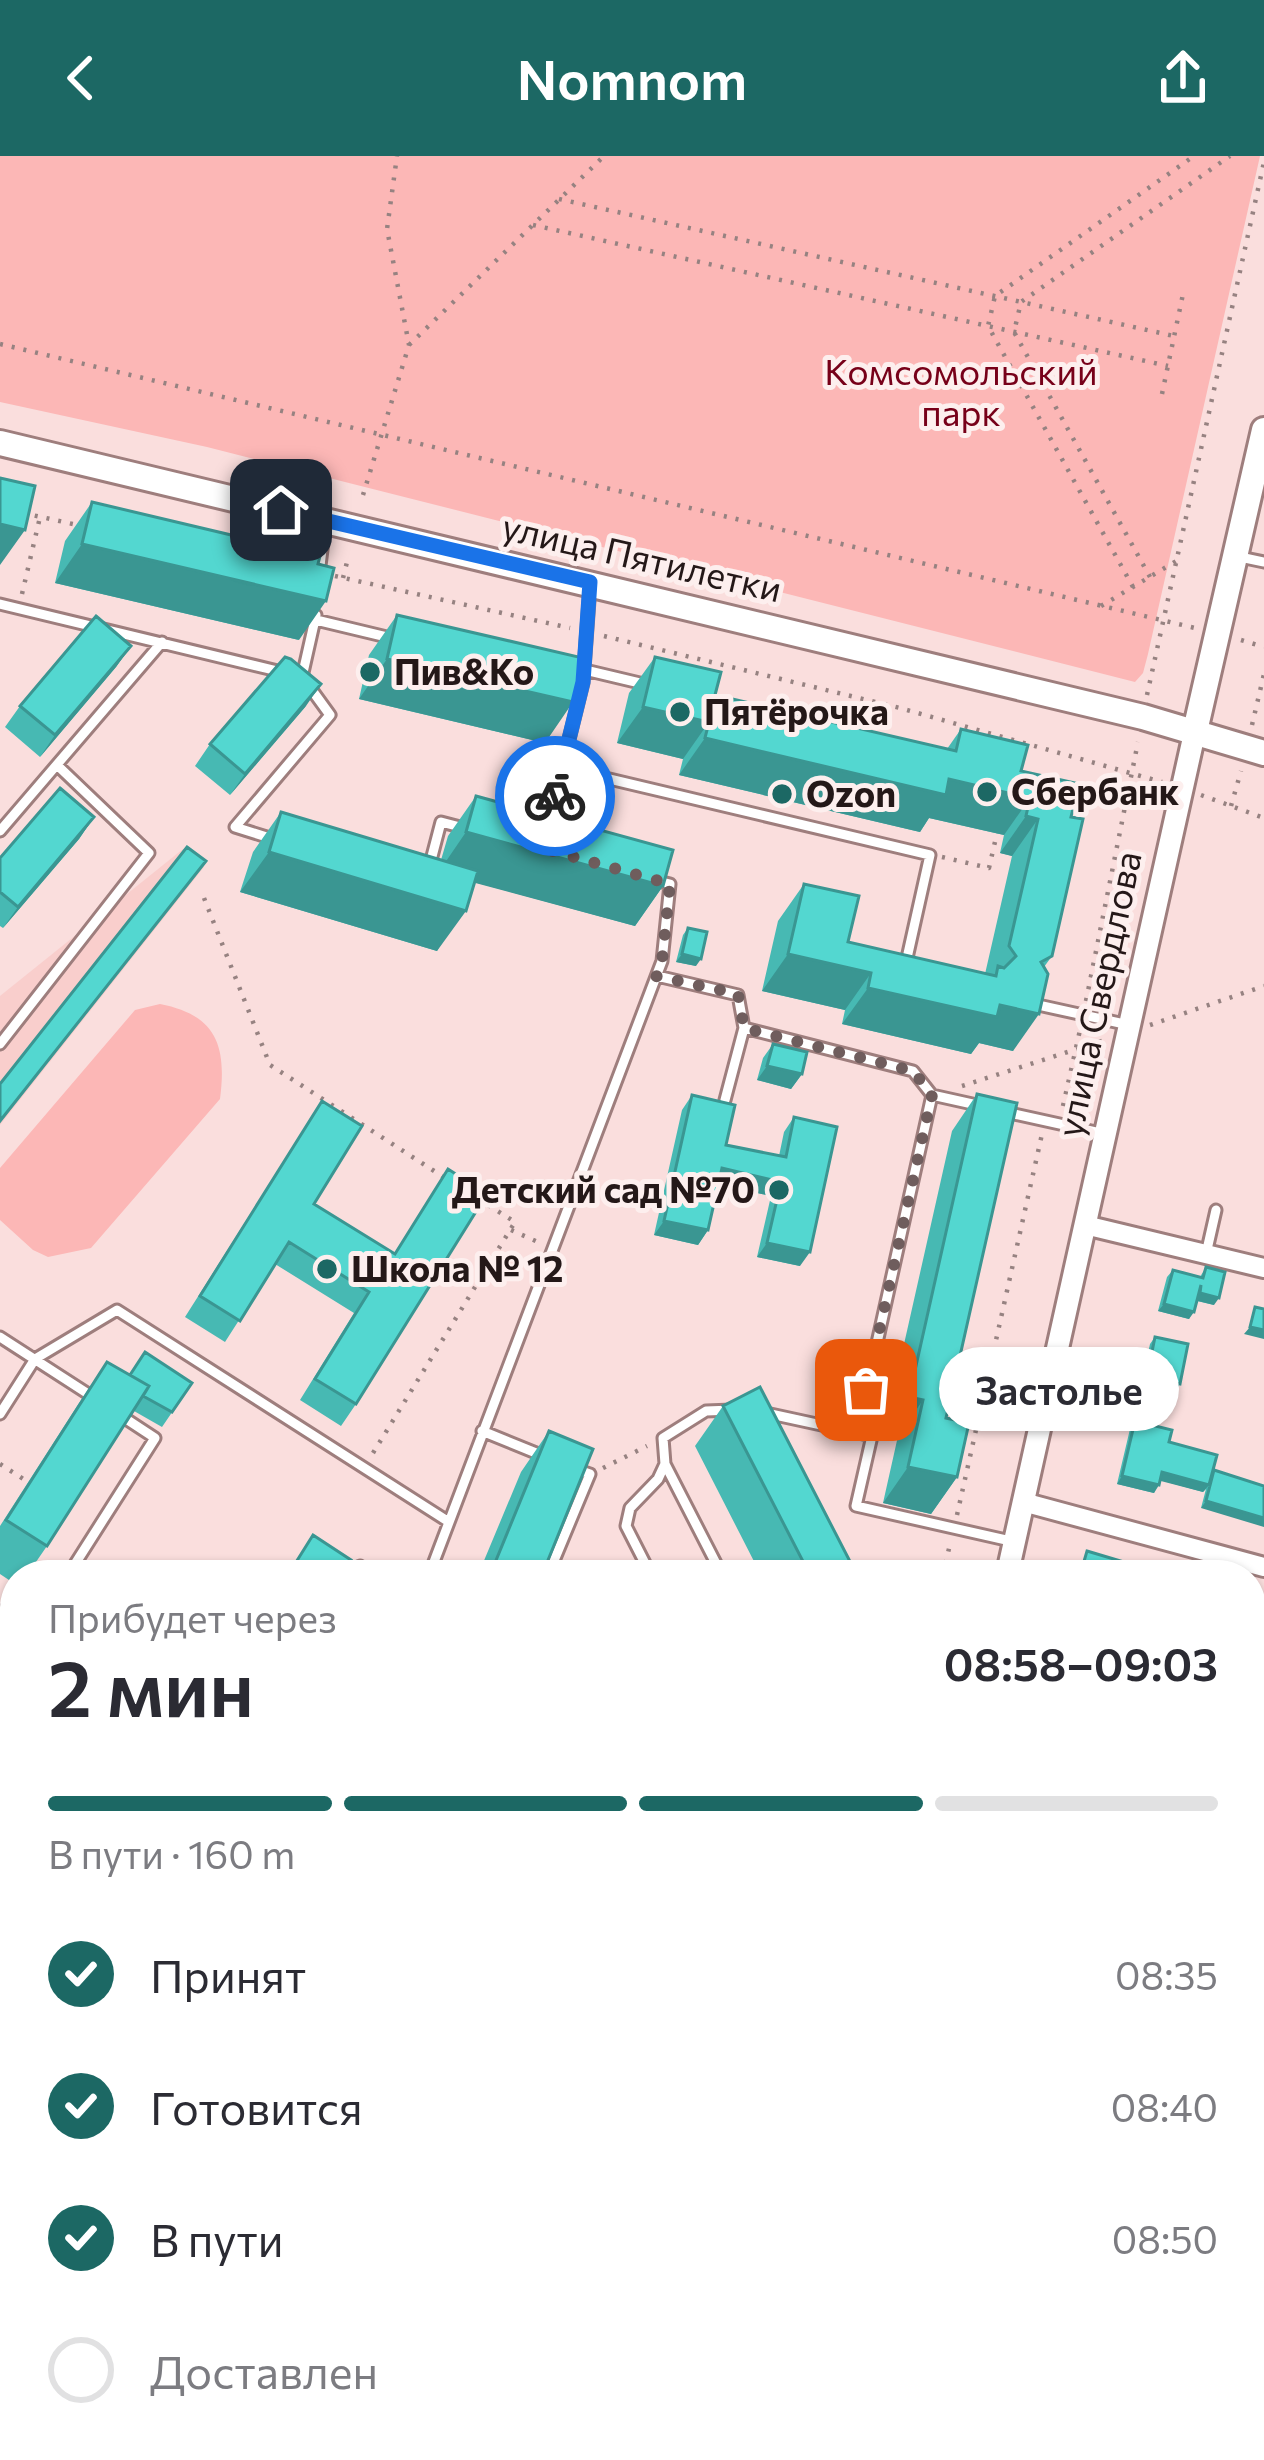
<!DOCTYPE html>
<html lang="ru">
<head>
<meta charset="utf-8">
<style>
  :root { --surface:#fff; --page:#f7f7f7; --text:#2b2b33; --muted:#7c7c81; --line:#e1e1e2; --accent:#1c6864 }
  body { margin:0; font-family:Commissioner,sans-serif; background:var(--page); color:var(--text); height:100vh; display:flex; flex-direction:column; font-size:45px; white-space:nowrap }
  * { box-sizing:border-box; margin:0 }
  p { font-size:39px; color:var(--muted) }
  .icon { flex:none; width:66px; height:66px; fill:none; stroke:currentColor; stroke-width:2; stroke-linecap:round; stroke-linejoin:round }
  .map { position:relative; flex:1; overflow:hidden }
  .sheet { position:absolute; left:0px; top:1404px; width:1266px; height:900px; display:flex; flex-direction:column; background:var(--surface); border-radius:48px 48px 0 0; box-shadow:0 3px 9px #0004 }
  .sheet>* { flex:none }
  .pin { position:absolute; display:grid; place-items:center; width:102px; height:102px; color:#fff; margin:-51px; border-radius:24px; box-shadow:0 6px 18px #0006 }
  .courier { position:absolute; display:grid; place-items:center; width:120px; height:120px; margin:-60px; border:9px solid #1a73e8; border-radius:50%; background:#fff; color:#222; box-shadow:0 3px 15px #0007 }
  .bubble { position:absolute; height:84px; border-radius:42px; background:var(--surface); box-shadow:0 3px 9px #0004; font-size:39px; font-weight:600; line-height:84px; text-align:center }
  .headline em { font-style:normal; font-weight:600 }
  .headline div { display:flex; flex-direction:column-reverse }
  .headline { display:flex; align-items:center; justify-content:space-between; height:204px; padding:0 48px }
  h1 { font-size:78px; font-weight:600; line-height:90px }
  .bar { display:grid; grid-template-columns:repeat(4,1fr); gap:18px 12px; align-content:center; height:144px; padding:0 48px }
  .bar i { height:15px; border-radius:9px; background:var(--line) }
  .bar .current { background:var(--accent) }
  .bar p { grid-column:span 4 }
  ol { padding:0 48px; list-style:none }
  li { display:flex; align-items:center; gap:36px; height:132px }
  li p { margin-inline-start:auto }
  li .icon { padding:12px; border-radius:50%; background:var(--accent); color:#fff; stroke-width:4 }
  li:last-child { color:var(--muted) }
  li i { width:66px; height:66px; border:6px solid var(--line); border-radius:50% }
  header { display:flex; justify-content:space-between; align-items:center; height:156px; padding:0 48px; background:var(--accent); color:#fff; font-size:54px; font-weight:600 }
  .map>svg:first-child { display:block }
  .built { fill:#f9cecc }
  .green { fill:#fcb7b6 }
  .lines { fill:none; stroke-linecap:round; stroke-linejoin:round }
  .service-casing { stroke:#9e7e7d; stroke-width:15 }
  .minor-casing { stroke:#9e7e7d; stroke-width:24 }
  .tertiary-casing { stroke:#9e7e7d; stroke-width:27 }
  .secondary-casing { stroke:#9e7e7d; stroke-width:30 }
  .path { stroke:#968281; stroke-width:4.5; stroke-dasharray:3 9; stroke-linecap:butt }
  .service { stroke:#fff; stroke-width:9 }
  .minor { stroke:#fff; stroke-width:18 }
  .tertiary { stroke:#fff; stroke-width:21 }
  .secondary { stroke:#fff; stroke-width:24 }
  .wall { fill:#47b9b3 }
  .shaded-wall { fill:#3a9692 }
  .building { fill:#53d7d0; stroke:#3a9692; stroke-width:3 }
  .done { stroke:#6f5d5d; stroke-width:12; stroke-dasharray:0 21.6 }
  .route { stroke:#1a73e8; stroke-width:15 }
  .poi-dot { fill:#1c6864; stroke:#fdefee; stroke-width:4.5 }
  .labels { text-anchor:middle; stroke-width:10; stroke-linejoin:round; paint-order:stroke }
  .park-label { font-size:36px; fill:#770019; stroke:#fdefee }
  .street-label { font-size:36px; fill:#241818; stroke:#fdefee }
  .poi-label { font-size:36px; font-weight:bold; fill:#241818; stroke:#fdefee; text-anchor:start }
</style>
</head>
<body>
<header><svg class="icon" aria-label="back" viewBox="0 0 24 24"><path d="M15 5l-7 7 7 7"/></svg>Nomnom<svg class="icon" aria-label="share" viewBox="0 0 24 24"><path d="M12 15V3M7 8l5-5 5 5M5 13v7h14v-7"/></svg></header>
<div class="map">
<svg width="1264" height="2304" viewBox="0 0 1264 2304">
  <rect width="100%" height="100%" fill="#fadedd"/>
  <path class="built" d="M183,693L204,711L0,969V840Z"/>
  <path class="green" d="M0,0H1260L1148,498L1143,517L1135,526L207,291L0,246Z
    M160,848C216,859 227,889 220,943L91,1092L48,1101L33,1094L0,1064V1012L135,854Z
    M0,2142L15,2146V2289H669L738,2304H0Z"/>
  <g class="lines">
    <defs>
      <path id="service" d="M1240,401L1264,406
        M319,418L325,369
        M0,448L286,517
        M316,464L391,482
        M585,514L644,528
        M302,521L316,459
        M563,612L930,699L905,811
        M548,668L583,527L590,431
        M0,675L162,486
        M273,683L235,671L330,559L309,530
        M430,708L441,666L464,672
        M657,820L738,839L744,872L913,915L932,939L977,949
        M1029,847L1129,869
        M0,888L149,697L57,609
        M725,944L744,872
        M1005,956L1105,978
        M1206,1098L1216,1054
        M0,1181L96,1243
        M766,1257L872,1280L856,1350L1015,1386
        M0,1258L35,1203L117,1154L449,1366
        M482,1275L541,1299
        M857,1277L932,939
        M665,1308L722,1419
        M68,1419L155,1282L120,1259
        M354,1419L360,1410L372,1419
        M429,1419L662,805L670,728L654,724
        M548,1419L590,1318L573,1312
        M651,1419L626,1370L630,1352L658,1323L665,1308L663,1282L706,1255L732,1254
        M0,1455L15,1464
        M0,1492L15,1484
        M0,1736L15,1714
        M0,2046L15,2022
        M1251,2138L1264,2142
        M23,2304L26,2289
        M311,2304L314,2289"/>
      <path id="minor" d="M1085,1069L1264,1112
        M1023,1346L1264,1411
        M1251,1663L1264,1666
        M1251,1909L1264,1912
        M795,2304L803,2289"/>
      <path id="tertiary" d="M1007,1419L1195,575
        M0,2055L15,2058
        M911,2289L924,2304"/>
      <path id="secondary" d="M0,287L1143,561L1264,597
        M1195,575L1264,274"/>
    </defs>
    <use href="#service" class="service-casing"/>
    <use href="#minor" class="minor-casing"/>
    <use href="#tertiary" class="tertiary-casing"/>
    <use href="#secondary" class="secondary-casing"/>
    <path class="path" d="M559,43L1174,180
      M533,69L1168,210
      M0,188L1195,472
      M409,189L604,0
      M1162,238L1183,138
      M363,339L409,189L387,73L397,0
      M23,357L82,370
      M335,420L570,472
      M1150,421L1014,176L1021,146L1230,0
      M343,422L348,402
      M1133,431L988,170L995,140L1194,0
      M22,438L40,361
      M1101,450L1178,404
      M604,480L900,552L1162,626
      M1241,484L1264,491
      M1147,539L1264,6
      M1252,569L1264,518
      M1201,639L1264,662
      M1231,650L1241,615
      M942,701L989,712L997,677
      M204,742L270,909L445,1022
      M1086,845L1138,586
      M1150,869L1264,830
      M962,930L1105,884
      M1063,950L1080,874
      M511,1074L538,1086
      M373,1297L515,1066L480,1044
      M0,1308L28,1326
      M603,1312L647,1290
      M957,1359L1042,978
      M943,1419L950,1388
      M1251,2241L1264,2236
      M943,2299L979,2304
      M1095,2304L1133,2289"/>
    <use href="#service" class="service"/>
    <use href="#minor" class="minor"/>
    <use href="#tertiary" class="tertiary"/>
    <use href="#secondary" class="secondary"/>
  </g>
  <path class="wall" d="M92,346L299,484L55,427L65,385Z
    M397,459L545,587L359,543L369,499Z
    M131,490L116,511L40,601L5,571L20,550Z
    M655,501L715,539L947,593L961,573L1021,615L1071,661L1052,800L1044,811L1013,895L979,887L971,898L842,868L845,854L762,835L778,765L804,728L848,786L985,818L1012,700L1000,697L1004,679L929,662L920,676L679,619L683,603L617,587L629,537Z
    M306,550L230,639L195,610L210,588Z
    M476,640L663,730L635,770L474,726L437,795L240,736L253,696L281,656L441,704L448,680Z
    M94,661L79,683L3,772L0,770V702Z
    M688,772L696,810L676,806L683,779Z
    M773,888L802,918L791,933L757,924L763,902Z
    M977,938L946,1262L957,1321L931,1358L883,1347L898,1280L884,1277L952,975Z
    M692,939L726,989L779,1000L784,976L794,961L800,1110L757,1101L771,1040L718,1028L708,1074L698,1089L654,1079L682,954Z
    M322,945L314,1048L394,1098L448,1013L356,1248L341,1270L300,1244L354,1157L275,1108L225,1186L185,1161Z
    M1206,1111L1214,1149L1197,1145L1189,1163L1158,1155L1167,1121L1173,1114L1200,1121Z
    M1155,1181L1180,1228L1175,1235L1141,1228L1150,1188Z
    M107,1206L129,1219L192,1227L162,1271L134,1255L47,1390L27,1419H15V1428L0,1418V1370L79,1247Z
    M723,1250L857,1419H761L695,1290Z
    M1135,1265L1169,1286L1212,1318L1264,1330L1201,1352L1206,1333L1203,1336L1160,1324L1154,1337L1117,1328L1130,1273Z
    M549,1275L542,1419H478L521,1316Z
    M533,2289H586L583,2304H530Z"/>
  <path class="shaded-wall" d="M0,368L25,374L0,409Z
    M82,388L326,445L299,484L55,427Z
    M131,490L116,511L40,601L55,579Z
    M387,503L573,546L545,587L359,543Z
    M321,528L306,550L230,639L245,618Z
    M643,551L709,566L683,603L617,587Z
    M705,582L949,623L1030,642L1004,679L929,662L920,676L679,619Z
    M1026,660L1038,663L1012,700L1000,697Z
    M94,661L79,683L3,772L18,751Z
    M466,676L663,730L635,770L438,717Z
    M269,696L466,755L437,795L240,736Z
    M682,798L701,803L696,810L676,806Z
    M788,798L871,817L845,854L762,835Z
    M868,832L1000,849L1039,858L1013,895L979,887L971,898L842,868Z
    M767,910L802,918L791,933L757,924Z
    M722,1012L781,1026L771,1040L712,1027Z
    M664,1065L708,1074L698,1089L654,1079Z
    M767,1087L810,1096L800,1110L757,1101Z
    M1200,1137L1219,1142L1214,1149L1194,1144Z
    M1164,1148L1194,1156L1189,1163L1158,1155Z
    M1250,1171L1264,1174V1183L1244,1178Z
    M1147,1220L1180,1228L1175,1235L1141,1228Z
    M909,1241L923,1244L898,1280L884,1277Z
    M908,1311L957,1321L931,1358L883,1347Z
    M1162,1316L1209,1329L1203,1336L1157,1324Z
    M1122,1320L1159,1329L1154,1337L1117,1328Z
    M1206,1345L1264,1362V1371L1201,1352Z
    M1251,1475L1264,1479V1488L1251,1484Z
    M1251,1737L1264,1741L1263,1749L1251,1746Z
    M1251,2096L1264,2099V2108L1251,2104Z
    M1251,2196L1264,2199L1262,2207L1251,2204Z
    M538,2298L567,2304H534Z"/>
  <path class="building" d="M0,322L35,330L25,374L0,368Z
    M92,346L320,400L318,408L334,412L326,445L82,388Z
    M397,459L583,502L573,546L387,503Z
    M96,460L131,490L55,579L20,550Z
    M285,501L291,503L321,528L245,618L210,588Z
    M655,501L721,516L715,539L956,595L961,573L1028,589L1021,615L1079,628L1071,661L1083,663L1052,800L1041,806L1048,818L1039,858L1000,849L997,861L868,832L871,817L788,798L804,728L859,740L848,786L996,820L998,810L1004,812L1016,800L1009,790L1038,663L1026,660L1030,642L949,623L946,639L705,582L709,566L643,551Z
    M60,632L94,661L18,751L0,736V702Z
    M476,640L673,694L663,730L466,676Z
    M281,656L478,715L466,755L269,696Z
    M187,691L206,705L0,965V928Z
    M688,772L707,776L701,803L682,798Z
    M773,888L807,896L802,918L767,910Z
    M977,938L1017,947L946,1262L969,1267L957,1321L908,1311L923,1244L909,1241Z
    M692,939L735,949L726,989L786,1001L794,961L837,971L810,1096L767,1087L781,1026L722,1012L708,1074L664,1065Z
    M322,945L362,970L314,1048L395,1098L448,1013L487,1038L356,1248L315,1223L369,1136L289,1086L240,1165L200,1140Z
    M1206,1111L1225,1116L1219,1142L1200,1137L1201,1129L1194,1156L1164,1148L1173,1114L1203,1122Z
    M1255,1151L1264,1153V1174L1250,1171Z
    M1155,1181L1188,1188L1180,1228L1147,1220Z
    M145,1196L192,1227L172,1256L143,1240L149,1230L130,1219Z
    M107,1206L149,1230L47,1390L6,1364Z
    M760,1231L857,1419H810L723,1250Z
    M1135,1265L1172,1274L1169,1286L1217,1299L1209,1329L1162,1316L1159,1329L1122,1320Z
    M549,1275L593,1293L542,1419H490Z
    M1214,1314L1264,1330V1362L1206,1345Z
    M313,1379L351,1404L341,1419H288Z
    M1087,1395L1124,1406L1120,1419H1080Z
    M1254,1442L1264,1445V1479L1251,1475V1450Z
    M11,1493L15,1496V1558L0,1581V1510Z
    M1256,1699L1264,1701V1741L1251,1737V1716Z
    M15,1767V1838L0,1861V1790Z
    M1256,2057L1264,2059V2099L1251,2096V2074Z
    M1251,2165L1264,2169V2199L1251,2196Z
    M540,2289H586L583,2304H567L538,2298Z"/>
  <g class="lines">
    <path class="done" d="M555,640L542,692L670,728L662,805L656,820L738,838L744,872L913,915L932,939L866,1234"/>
    <path class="route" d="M281,354L590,426L583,526L555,640"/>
  </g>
  <g class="poi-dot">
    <circle cx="370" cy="516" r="12"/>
    <circle cx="680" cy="556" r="12"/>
    <circle cx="987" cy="636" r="12"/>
    <circle cx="782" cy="638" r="12"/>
    <circle cx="779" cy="1034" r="12"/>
    <circle cx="327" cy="1113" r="12"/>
  </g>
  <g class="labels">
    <g class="park-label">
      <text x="961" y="229">Комсомольский<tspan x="961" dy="41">парк</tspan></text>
    </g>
    <g class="street-label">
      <text transform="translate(642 402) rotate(13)" y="13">улица Пятилетки</text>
      <text transform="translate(1099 838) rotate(-78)" y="13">улица Свердлова</text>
    </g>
    <g class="poi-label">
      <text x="394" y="529">Пив&amp;Ко</text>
      <text x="704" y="569">Пятёрочка</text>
      <text x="1011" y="649">Сбербанк</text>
      <text x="806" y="651">Ozon</text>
      <text x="755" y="1047" text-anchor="end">Детский сад №70</text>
      <text x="351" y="1126">Школа № 12</text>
    </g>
  </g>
</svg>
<div class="pin" style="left:866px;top:1234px;background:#ea580c"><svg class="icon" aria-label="bag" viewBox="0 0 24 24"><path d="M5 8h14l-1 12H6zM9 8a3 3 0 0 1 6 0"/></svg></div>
<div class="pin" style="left:281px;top:354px;background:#1f2937"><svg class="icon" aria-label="home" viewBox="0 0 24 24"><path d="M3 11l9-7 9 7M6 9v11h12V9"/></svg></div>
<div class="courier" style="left:555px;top:640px"><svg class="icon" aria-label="bike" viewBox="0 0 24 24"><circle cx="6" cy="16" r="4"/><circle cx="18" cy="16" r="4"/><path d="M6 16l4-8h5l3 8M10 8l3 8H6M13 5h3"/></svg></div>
<div class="bubble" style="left:939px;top:1191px;width:240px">Застолье</div>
<section class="sheet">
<div class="headline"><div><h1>2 мин</h1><p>Прибудет через</p></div><em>08:58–09:03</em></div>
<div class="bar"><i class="current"></i><i class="current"></i><i class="current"></i><i></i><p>В пути · 160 m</p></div>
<ol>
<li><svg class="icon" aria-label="check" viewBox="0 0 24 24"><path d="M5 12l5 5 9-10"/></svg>Принят<p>08:35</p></li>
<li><svg class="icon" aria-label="check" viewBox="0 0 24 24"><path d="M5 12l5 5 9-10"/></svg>Готовится<p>08:40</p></li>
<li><svg class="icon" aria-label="check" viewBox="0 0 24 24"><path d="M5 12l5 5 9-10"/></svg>В пути<p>08:50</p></li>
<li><i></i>Доставлен</li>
</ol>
</section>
</div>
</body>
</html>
